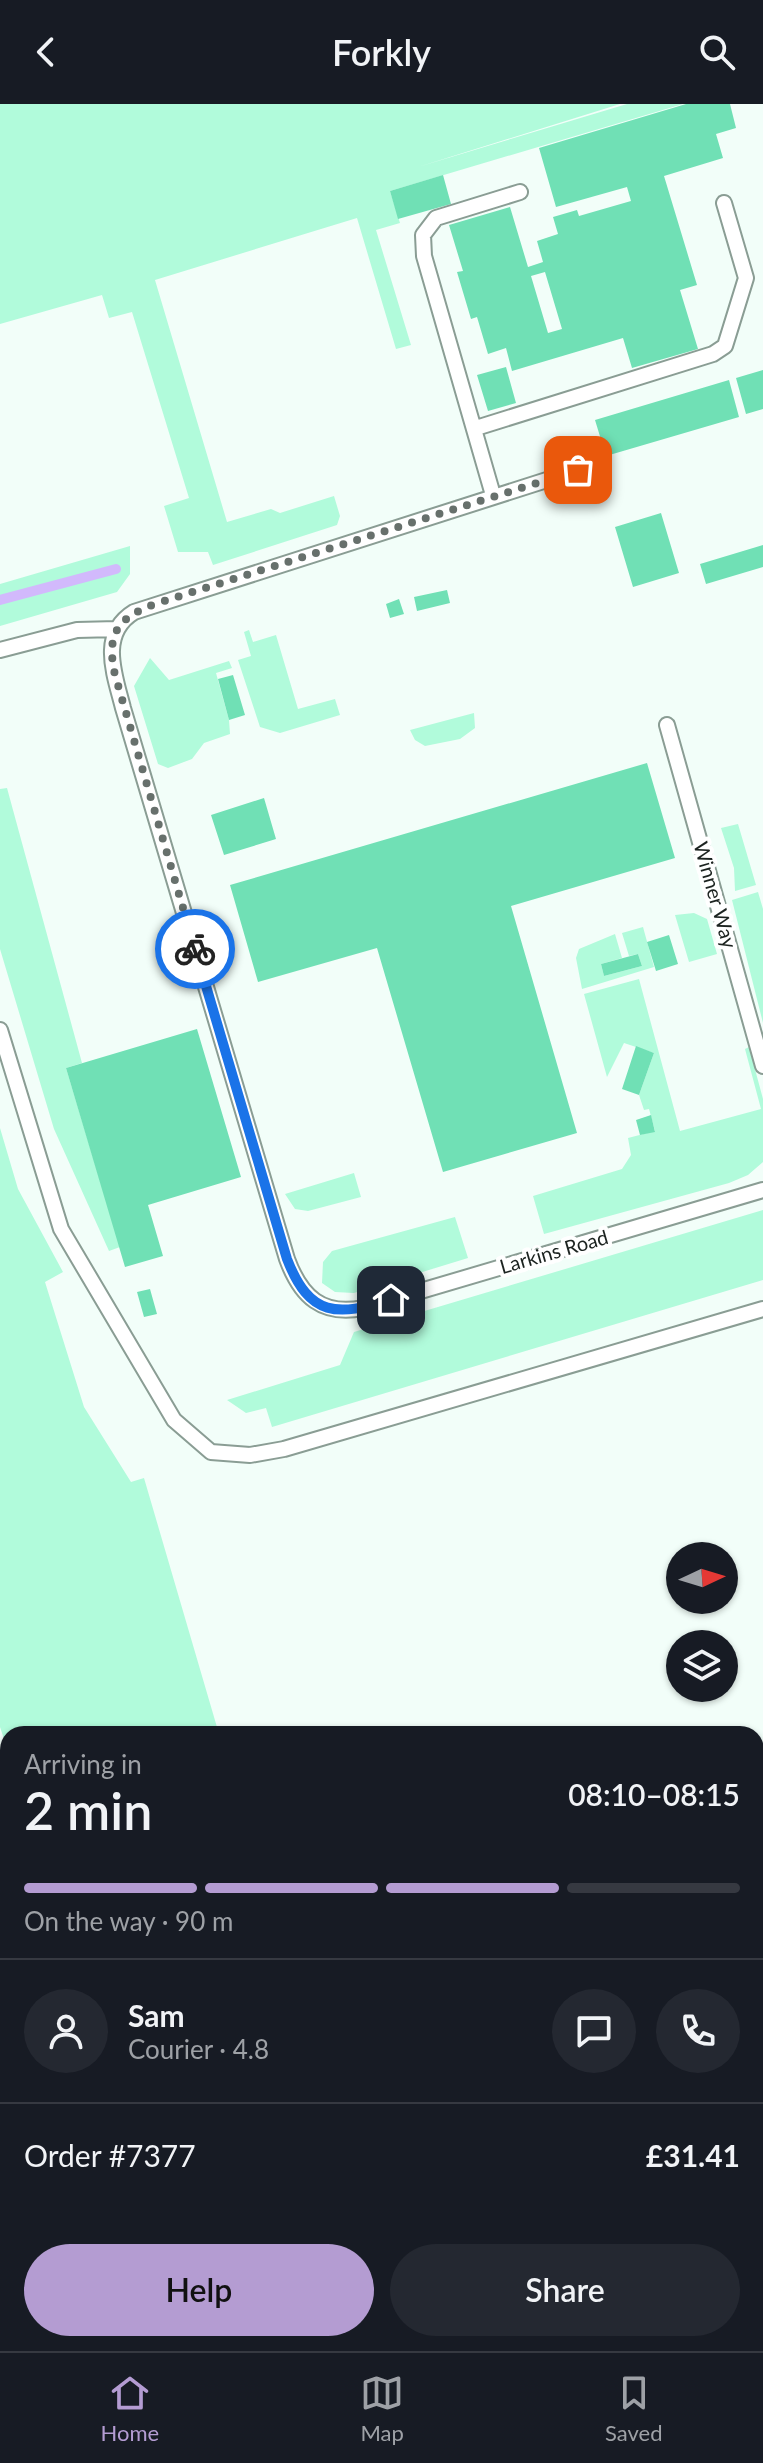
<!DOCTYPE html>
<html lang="en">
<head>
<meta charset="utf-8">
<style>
  :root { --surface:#171b24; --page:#242831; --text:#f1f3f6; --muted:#9ea1a6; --line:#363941; --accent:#b49cd2 }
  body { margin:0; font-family:Lato,sans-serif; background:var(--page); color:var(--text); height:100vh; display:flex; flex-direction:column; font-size:30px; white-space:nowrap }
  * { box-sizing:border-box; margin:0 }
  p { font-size:26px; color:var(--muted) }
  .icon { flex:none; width:44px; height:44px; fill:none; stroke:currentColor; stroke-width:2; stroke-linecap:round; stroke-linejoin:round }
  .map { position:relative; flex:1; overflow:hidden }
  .sheet { position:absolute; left:0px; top:1622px; width:764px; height:626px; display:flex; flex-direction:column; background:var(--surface); border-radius:24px 24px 0 0; box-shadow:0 2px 6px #0004 }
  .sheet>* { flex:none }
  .needle { width:52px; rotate:86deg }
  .fabs { position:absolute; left:666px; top:1438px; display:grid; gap:16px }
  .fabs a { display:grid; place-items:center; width:72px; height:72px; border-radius:50%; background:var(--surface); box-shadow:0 2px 6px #0004; font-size:40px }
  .pin { position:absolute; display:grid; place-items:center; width:68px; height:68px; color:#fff; margin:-34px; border-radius:16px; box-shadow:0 4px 12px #0006 }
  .courier { position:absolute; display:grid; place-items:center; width:80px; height:80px; margin:-40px; border:6px solid #1a73e8; border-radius:50%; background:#fff; color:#222; box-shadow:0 2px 10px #0007 }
  .overview em { font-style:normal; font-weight:600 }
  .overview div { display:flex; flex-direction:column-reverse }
  .overview { display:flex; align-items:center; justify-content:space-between; height:136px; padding:0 24px }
  h1 { font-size:52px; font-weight:600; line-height:60px }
  .bar { display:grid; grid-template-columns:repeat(4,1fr); gap:12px 8px; align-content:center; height:96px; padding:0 24px }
  .bar i { height:10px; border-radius:6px; background:var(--line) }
  .bar .on { background:var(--accent) }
  .bar p { grid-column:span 4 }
  .line { display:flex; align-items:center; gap:20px; padding:0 24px; border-top:2px solid var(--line) }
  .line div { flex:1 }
  .round { display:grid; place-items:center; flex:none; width:84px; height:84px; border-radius:42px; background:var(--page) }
  .cta { display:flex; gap:16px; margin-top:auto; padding:16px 24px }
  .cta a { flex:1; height:92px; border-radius:48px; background:var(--accent); color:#111; font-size:32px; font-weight:600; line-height:92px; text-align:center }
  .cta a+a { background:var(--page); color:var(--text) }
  header { display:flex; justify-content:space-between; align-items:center; height:104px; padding:0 24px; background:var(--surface); font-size:36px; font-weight:600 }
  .tabs { display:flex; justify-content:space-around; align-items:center; height:112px; border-top:2px solid var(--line); background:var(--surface); font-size:22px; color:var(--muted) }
  .tabs a { display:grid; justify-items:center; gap:4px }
  .tabs .on { color:var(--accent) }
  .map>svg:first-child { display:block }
  .green { fill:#b1fbdb }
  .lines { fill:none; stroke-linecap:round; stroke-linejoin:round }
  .stream { stroke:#d2b9fc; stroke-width:10 }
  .taxiway { stroke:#c0cbc6; stroke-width:90 }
  .building { fill:#70e0b5; fill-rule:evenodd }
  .lane-casing { stroke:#8a9d94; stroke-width:18 }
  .lane { stroke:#fff; stroke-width:14 }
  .done { stroke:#67706c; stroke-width:8; stroke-dasharray:0 14.4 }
  .route { stroke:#1a73e8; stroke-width:10 }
  .labels { text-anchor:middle; stroke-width:8; stroke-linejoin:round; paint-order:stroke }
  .street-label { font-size:20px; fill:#1c2320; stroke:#fff }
</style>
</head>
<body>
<header><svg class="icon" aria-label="back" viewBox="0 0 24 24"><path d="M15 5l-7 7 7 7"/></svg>Forkly<svg class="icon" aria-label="search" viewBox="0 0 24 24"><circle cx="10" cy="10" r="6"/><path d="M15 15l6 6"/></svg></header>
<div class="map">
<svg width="763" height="2247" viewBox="0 0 763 2247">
  <rect width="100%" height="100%" fill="#f2fef9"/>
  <path class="green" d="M0,0H620L418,63L627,0H683L390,87L400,119L376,126L411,241L396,245L357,114L155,176L227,418L271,405L280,409L334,392L340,412L337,421L213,461L208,448H178L164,402L189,394L132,208L109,214L102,191L0,220Z
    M130,442V470L117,488L0,522V480Z
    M249,526L253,538L276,531L298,605L335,595L340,611L280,629L260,623L238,556L251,552L244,528Z
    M150,554L169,576L229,557L232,564L216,569L229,616L230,630L204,639L192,655L168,664L158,660L134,582Z
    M474,609L475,624L460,635L425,642L415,636L410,626Z
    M7,684L82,959L66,964L120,1143L109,1147L54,1025L0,845V685Z
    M738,720L756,781L735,787L734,764L721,724Z
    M758,788L763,805V919L732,796Z
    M694,809L707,815L717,850L689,858L675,811Z
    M643,823L654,863L582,885L576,854L579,845L615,830L622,854L601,860L604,872L642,862L638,850L629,852L622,829Z
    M639,875L680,1027L761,1005L745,945L749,943L763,995V1058L748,1071L729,1079L544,1130L533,1092L622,1065L631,1051L628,1034L655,1027L649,1005L644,1006L639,991L654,949L624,939L607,973L584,890Z
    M0,1024L18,1085L63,1168L45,1178L84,1303L131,1378L144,1374L219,1630H8L7,1644L0,1623Z
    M354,1069L361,1093L308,1107L295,1105L285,1090Z
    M763,1106V1176L272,1323L266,1304L246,1309L227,1296L340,1261L354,1228Z
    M455,1113L468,1154L354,1189L335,1188L322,1179L323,1158L332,1147Z
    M263,2240H398L400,2247H259Z"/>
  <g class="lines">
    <path class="stream" d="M0,496L116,465"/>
    <path class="taxiway" d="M0,1874L8,1901
      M109,2240L111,2247"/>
  </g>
  <path class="building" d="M686,0H730L736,24L716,30L723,54L664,72L697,181L680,186L698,245L632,264L623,234L512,267L506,244L488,250L477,213L471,215L457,168L463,167L449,121L510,103L528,163L543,158L537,137L558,130L553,113L577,106L579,112L631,97L627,83L556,103L539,44ZM545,168L562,225L548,229L531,172Z
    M443,71L451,100L398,115L390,87Z
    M506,263L516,299L488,307L477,271Z
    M763,266V305L746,310L736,274Z
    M729,276L739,313L606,352L595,316Z
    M661,409L679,469L633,483L615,423Z
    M763,441V463L706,480L700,460Z
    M447,486L450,499L417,507L414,493Z
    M399,495L404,510L390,514L386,500Z
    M233,571L245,611L229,616L218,575Z
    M647,659L675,754L511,802L577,1029L443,1068L377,844L258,878L230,781Z
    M264,694L276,735L224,751L211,711Z
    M669,831L678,860L656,867L647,838Z
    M638,850L642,862L604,872L601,860Z
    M197,925L241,1073L148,1101L163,1152L125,1163L66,964Z
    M636,942L654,949L639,991L622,985Z
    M651,1011L655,1028L640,1031L636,1016Z
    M150,1185L157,1210L144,1213L137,1188Z"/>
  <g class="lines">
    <defs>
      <path id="lane" d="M476,324L713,250L725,242L746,174L724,99
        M578,366L134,508C98,530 115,572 123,604L287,1155C301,1193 322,1212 363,1204L763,1086
        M493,391L424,152L423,131L436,114L520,88
        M0,546L77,526L117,525
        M667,621L763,962
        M0,926L61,1125L174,1316L211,1348L250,1351L284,1345L763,1205"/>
    </defs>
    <use href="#lane" class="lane-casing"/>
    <use href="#lane" class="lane"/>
  </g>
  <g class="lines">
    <path class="done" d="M195,845L115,571C105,526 120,512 161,498L578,366"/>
    <path class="route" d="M195,845L287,1155C310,1214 337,1212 391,1196"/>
  </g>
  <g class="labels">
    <g class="street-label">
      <text transform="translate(715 791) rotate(74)" y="7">Winner Way</text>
      <text transform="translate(554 1148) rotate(-16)" y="7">Larkins Road</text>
    </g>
  </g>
</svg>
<div class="fabs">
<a><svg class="needle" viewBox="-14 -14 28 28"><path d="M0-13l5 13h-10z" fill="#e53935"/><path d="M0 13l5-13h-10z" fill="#9ea1a6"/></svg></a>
<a><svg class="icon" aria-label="layers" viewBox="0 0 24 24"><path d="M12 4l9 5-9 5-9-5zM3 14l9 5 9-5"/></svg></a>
</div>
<div class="pin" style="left:578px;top:366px;background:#ea580c"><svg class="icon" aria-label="bag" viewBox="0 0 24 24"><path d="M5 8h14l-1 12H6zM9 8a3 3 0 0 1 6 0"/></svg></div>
<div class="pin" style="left:391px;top:1196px;background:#1f2937"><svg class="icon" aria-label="home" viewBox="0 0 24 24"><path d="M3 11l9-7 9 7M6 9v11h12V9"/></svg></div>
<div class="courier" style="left:195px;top:845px"><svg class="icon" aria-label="bike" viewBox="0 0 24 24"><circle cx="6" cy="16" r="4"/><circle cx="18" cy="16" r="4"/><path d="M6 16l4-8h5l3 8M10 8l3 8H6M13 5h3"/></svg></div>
<section class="sheet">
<div class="overview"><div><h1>2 min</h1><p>Arriving in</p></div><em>08:10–08:15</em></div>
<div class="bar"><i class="on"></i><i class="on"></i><i class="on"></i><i></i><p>On the way · 90 m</p></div>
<div class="line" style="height:144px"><a class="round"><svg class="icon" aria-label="person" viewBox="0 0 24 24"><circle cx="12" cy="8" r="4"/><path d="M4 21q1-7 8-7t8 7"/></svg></a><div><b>Sam</b><p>Courier · 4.8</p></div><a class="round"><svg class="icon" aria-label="chat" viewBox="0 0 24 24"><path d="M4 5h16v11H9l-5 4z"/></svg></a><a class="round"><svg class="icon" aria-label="phone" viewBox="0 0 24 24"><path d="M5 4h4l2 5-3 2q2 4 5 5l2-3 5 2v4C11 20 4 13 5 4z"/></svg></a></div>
<div class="line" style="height:104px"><div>Order #7377</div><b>£31.41</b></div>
<div class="cta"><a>Help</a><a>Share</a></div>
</section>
</div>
<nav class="tabs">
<a class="on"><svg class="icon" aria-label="home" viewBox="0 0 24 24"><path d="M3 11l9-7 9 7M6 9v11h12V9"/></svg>Home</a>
<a><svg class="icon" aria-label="map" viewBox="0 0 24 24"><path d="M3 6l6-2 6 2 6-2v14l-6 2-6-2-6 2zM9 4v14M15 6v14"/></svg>Map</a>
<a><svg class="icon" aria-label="saved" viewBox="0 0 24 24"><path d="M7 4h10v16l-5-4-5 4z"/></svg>Saved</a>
</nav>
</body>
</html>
